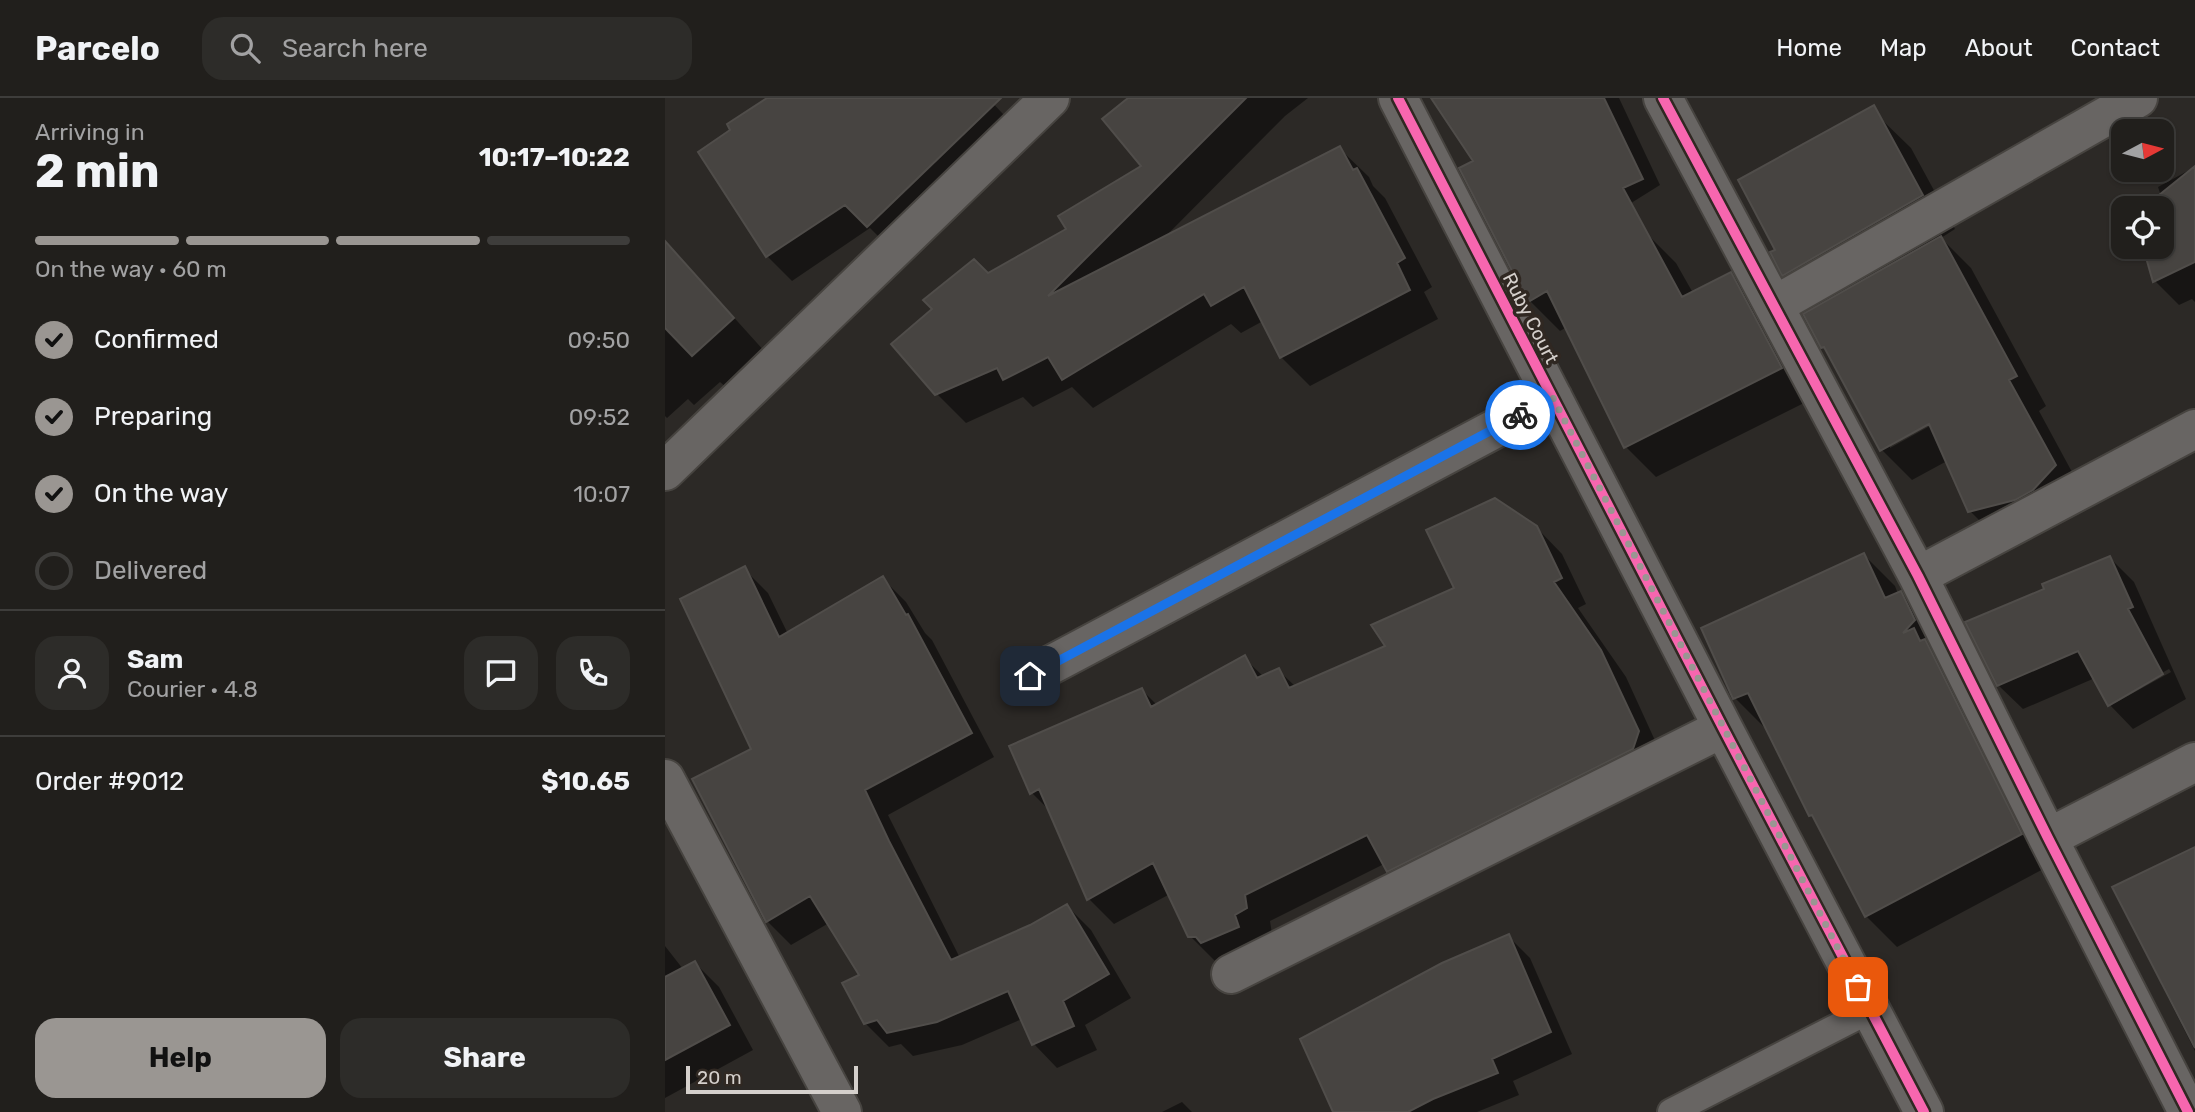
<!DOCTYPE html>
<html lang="en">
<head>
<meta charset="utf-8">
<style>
  :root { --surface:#211f1c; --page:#2d2c29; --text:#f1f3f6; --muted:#a2a2a3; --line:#3e3d3b; --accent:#9a9692 }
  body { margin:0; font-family:Rubik,sans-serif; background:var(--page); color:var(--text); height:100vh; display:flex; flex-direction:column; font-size:26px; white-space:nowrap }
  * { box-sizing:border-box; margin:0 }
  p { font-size:23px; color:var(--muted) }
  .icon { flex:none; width:38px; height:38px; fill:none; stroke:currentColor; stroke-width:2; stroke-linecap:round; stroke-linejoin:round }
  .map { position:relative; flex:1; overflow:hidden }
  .side { display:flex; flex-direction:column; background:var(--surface); width:665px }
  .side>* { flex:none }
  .needle { width:46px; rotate:83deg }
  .tools { position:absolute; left:1446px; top:21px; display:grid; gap:14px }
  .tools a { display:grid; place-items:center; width:63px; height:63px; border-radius:14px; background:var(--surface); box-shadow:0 2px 5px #0004,0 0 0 2px var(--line); font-size:35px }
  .scale { position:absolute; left:21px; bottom:18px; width:172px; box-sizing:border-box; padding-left:7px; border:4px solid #d5d0cc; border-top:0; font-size:19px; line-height:24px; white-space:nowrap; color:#d5d0cc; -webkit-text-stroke:5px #302822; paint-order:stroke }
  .pin { position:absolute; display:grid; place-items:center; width:60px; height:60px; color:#fff; margin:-30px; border-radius:14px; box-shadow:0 4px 10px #0006 }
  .courier { position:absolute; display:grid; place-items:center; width:70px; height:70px; margin:-35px; border:5px solid #1a73e8; border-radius:50%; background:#fff; color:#222; box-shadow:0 2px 9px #0007 }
  .summary em { font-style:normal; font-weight:700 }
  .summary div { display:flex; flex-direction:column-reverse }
  .summary { display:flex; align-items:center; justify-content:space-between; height:119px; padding:0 35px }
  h1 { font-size:46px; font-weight:700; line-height:52px }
  .bar { display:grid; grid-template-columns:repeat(4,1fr); gap:10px 7px; align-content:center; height:84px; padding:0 35px }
  .bar i { height:9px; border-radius:5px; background:var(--line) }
  .bar .active { background:var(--accent) }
  .bar p { grid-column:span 4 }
  .line { display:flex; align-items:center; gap:18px; padding:0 35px; border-top:2px solid var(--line) }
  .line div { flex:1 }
  .round { display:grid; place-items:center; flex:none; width:74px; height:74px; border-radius:21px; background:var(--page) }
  ol { padding:0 35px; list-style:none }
  li { display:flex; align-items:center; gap:21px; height:77px }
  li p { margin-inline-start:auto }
  li .icon { padding:7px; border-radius:50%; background:var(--accent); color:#111; stroke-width:4 }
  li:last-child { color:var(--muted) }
  li i { width:38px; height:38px; border:4px solid var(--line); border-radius:50% }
  .button { display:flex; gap:14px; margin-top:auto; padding:14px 35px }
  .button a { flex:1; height:80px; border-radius:21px; background:var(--accent); color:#111; font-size:28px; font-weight:700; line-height:80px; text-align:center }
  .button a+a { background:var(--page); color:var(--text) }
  header { display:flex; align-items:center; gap:42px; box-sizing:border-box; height:98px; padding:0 35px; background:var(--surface); border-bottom:2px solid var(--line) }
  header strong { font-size:33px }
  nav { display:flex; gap:38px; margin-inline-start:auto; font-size:24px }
  .search { width:490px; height:63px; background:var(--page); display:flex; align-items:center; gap:18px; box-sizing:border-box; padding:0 24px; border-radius:21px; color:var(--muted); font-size:26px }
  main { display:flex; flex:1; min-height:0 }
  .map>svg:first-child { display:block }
  .shadow { fill:#0007; fill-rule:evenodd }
  .building { fill:#474441; stroke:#504d4a; stroke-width:2 }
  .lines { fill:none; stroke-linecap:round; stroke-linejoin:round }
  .service-casing { stroke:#474440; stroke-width:30 }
  .minor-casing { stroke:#474440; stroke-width:42 }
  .service { stroke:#686563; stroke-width:26 }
  .minor { stroke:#686563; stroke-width:38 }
  .cycleway-casing { stroke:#302822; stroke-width:15 }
  .cycleway { stroke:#f766af; stroke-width:10 }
  .done { stroke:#9a9692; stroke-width:7; stroke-dasharray:0 12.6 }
  .route { stroke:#1a73e8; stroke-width:9 }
  .labels { text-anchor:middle; stroke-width:7; stroke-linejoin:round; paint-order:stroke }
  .street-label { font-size:19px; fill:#d5d0cc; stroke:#302822 }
</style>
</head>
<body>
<header>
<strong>Parcelo</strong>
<div class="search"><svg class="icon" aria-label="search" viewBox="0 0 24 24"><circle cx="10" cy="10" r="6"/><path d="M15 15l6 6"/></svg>Search here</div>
<nav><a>Home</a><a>Map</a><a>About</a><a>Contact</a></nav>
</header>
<main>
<section class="side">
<div class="summary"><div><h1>2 min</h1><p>Arriving in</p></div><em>10:17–10:22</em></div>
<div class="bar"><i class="active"></i><i class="active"></i><i class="active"></i><i></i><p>On the way · 60 m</p></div>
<ol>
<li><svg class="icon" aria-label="check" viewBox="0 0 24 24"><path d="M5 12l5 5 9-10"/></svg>Confirmed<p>09:50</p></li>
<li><svg class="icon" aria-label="check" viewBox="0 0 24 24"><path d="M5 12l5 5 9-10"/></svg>Preparing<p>09:52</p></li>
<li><svg class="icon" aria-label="check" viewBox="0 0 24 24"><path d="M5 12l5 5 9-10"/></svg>On the way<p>10:07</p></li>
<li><i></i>Delivered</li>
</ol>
<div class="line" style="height:126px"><a class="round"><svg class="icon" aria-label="person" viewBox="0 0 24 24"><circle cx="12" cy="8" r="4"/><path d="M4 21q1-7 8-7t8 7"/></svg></a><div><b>Sam</b><p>Courier · 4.8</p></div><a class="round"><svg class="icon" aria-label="chat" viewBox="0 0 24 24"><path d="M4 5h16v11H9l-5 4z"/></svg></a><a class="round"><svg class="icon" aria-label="phone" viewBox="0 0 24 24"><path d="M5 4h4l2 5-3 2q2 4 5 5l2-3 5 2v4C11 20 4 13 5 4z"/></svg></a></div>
<div class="line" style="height:91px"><div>Order #9012</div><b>$10.65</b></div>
<div class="button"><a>Help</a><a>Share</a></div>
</section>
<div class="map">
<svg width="1530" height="1014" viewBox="0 0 1530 1014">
  <rect width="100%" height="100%" fill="#2c2926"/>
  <path class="shadow" d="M105,0H323L353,32L227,152L205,130L127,183L102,158L35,55L68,32Z
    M466,0H643L620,18L498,141L675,51L704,79L708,88L720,100L767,189L759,194L773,221L645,288L616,259L598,223L576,235L566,226L428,310L407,289L368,309L358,299L301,325L272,296L323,177L403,132L478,69Z
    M768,0H954L995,87L899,147L980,134L1011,165L1028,195L1066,176L1096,207L1147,301L991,379L961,349L902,229L895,233L864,202L811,64Z
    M1212,17L1246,50L1290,131L1276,140L1306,170L1381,308L1374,313L1420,398L1335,443L1305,413L1282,363L1247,382L1217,352L1165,256L1158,249L1152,210L1119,176L1113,152ZM1271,321L1272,324L1225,350V346Z
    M1530,69V204L1527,201L1514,207L1490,183L1480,149H1496V110H1481L1496,98L1493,89Z
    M0,143L101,255L62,290L55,284L29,307L23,301L2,320L0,318Z
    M871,429L897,456L921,506L913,510L961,579L998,660L749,798L723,773L719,766L605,823L607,836L557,864H551L525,838L505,796L449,826L424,801L386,714L366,694L477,592L492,607L579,560L599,579L613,572L631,589L723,549L791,491Z
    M1199,457L1230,488L1233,496L1236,495L1267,526L1386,767L1232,849L1201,818L1153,724L1146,717L1103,630L1101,631L1070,600L1038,531Z
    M1445,460L1469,484L1521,601L1468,631L1444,606L1430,580L1358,611L1333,587L1381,492ZM1504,571L1506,574L1450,605V601Z
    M79,471L103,495L123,536L217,480L241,504L260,535L267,542L329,659L223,717L295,860L366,829L402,808L426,832L466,900L420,927L432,952L392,970L369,946L357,921L297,947L248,958L236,946L224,949L200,925L196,878L164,825L126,847L102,823L89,652Z
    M1530,751V953L1496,886L1498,885Z
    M843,838L865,860L907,956L848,983L854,997L812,1014H669Z
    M0,848L18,871L30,865L54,889L88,952L0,1000Z
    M517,1004L527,1014H497Z"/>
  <path class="building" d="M102,0H336L202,129L180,107L101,159L33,54L65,32L62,26Z
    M463,0H581L383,198L675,48L688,72L692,70L740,160L732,165L745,192L615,260L579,189L546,208L539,196L397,282L383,259L338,282L332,270L270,297L226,246L267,211L258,202L309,161L323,175L401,131L393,118L476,68L437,21Z
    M766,0H939L978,81L958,90L1017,199L1066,174L1117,270L959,350L882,193L863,204L794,70L808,63Z
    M1209,7L1258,97L1117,178L1105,154L1110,152L1073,82Z
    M1530,68V164L1488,184L1478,149H1496V110H1478Z
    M1276,138L1352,278L1344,282L1391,367L1368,392L1350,402L1303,414L1264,326L1215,353L1159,249L1156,250L1138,216Z
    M0,143L69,220L27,258L0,230Z
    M830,400L872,428L897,480L889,484L936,552L974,633L968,651L722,774L702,737L580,797L582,810L570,817L574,829L536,845L531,839H523L488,765L422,802L374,691L365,696L344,648L477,590L486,609L580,557L592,580L614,570L624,590L720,548L706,527L789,490L761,432Z
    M1199,455L1220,500L1236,493L1250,522L1238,535L1249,530L1255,543L1260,541L1357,736L1200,819L1147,717L1144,718L1083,595L1068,601L1036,530Z
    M1445,458L1468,509L1463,511L1498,576L1443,608L1413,553L1332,588L1300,524L1379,491L1377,486Z
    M80,468L114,539L218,478L241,517L243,516L307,635L200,692L224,743L286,862L365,827L402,806L444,876L398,903L409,928L367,947L343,893L272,924L222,935L212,922L199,926L177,885L194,877L145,798L101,824L27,681L86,651L15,501Z
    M1530,749V950L1447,789Z
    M844,836L886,934L827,961L833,975L768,1001L743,1014H668L635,941L777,865Z
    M30,863L65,927L0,962V879Z"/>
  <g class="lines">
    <defs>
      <path id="service" d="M1006,1014L1205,912"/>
      <path id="minor" d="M733,0L1058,630L1259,1014
        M998,0L1253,478L1383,740L1523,1014
        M1110,207L1473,0
        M0,373L385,0
        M1253,478L1530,331
        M365,578L888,300
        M0,681L177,1014
        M1383,740L1530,664
        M566,876L1058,630"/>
    </defs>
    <use href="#service" class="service-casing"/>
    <use href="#minor" class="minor-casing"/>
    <use href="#service" class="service"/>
    <use href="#minor" class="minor"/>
    <defs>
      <path id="cycleway" d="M733,0L1058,630L1259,1014
        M998,0L1253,478L1383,740L1523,1014"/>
    </defs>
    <use href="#cycleway" class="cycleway-casing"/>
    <use href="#cycleway" class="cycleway"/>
  </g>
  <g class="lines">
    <path class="done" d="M855,317L888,300L1193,889"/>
    <path class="route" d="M365,578L855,317"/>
  </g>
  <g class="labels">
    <g class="street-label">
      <text transform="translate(866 220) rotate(63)" y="7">Ruby Court</text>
    </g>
  </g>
</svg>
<div class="tools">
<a><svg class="needle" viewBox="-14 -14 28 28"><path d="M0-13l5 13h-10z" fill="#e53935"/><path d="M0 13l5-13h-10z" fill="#a2a2a3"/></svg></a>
<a><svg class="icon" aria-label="locate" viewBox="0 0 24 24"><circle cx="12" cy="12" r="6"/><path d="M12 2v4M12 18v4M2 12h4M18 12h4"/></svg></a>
</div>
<div class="scale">20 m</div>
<div class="pin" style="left:1193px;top:889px;background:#ea580c"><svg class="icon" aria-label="bag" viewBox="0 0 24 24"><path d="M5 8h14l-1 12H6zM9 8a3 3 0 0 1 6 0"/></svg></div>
<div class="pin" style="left:365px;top:578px;background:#1f2937"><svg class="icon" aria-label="home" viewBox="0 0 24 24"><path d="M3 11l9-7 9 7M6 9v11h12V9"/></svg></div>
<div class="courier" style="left:855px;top:317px"><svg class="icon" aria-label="bike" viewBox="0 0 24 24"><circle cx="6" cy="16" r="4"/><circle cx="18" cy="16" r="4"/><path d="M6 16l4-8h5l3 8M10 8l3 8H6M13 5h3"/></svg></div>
</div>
</main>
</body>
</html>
